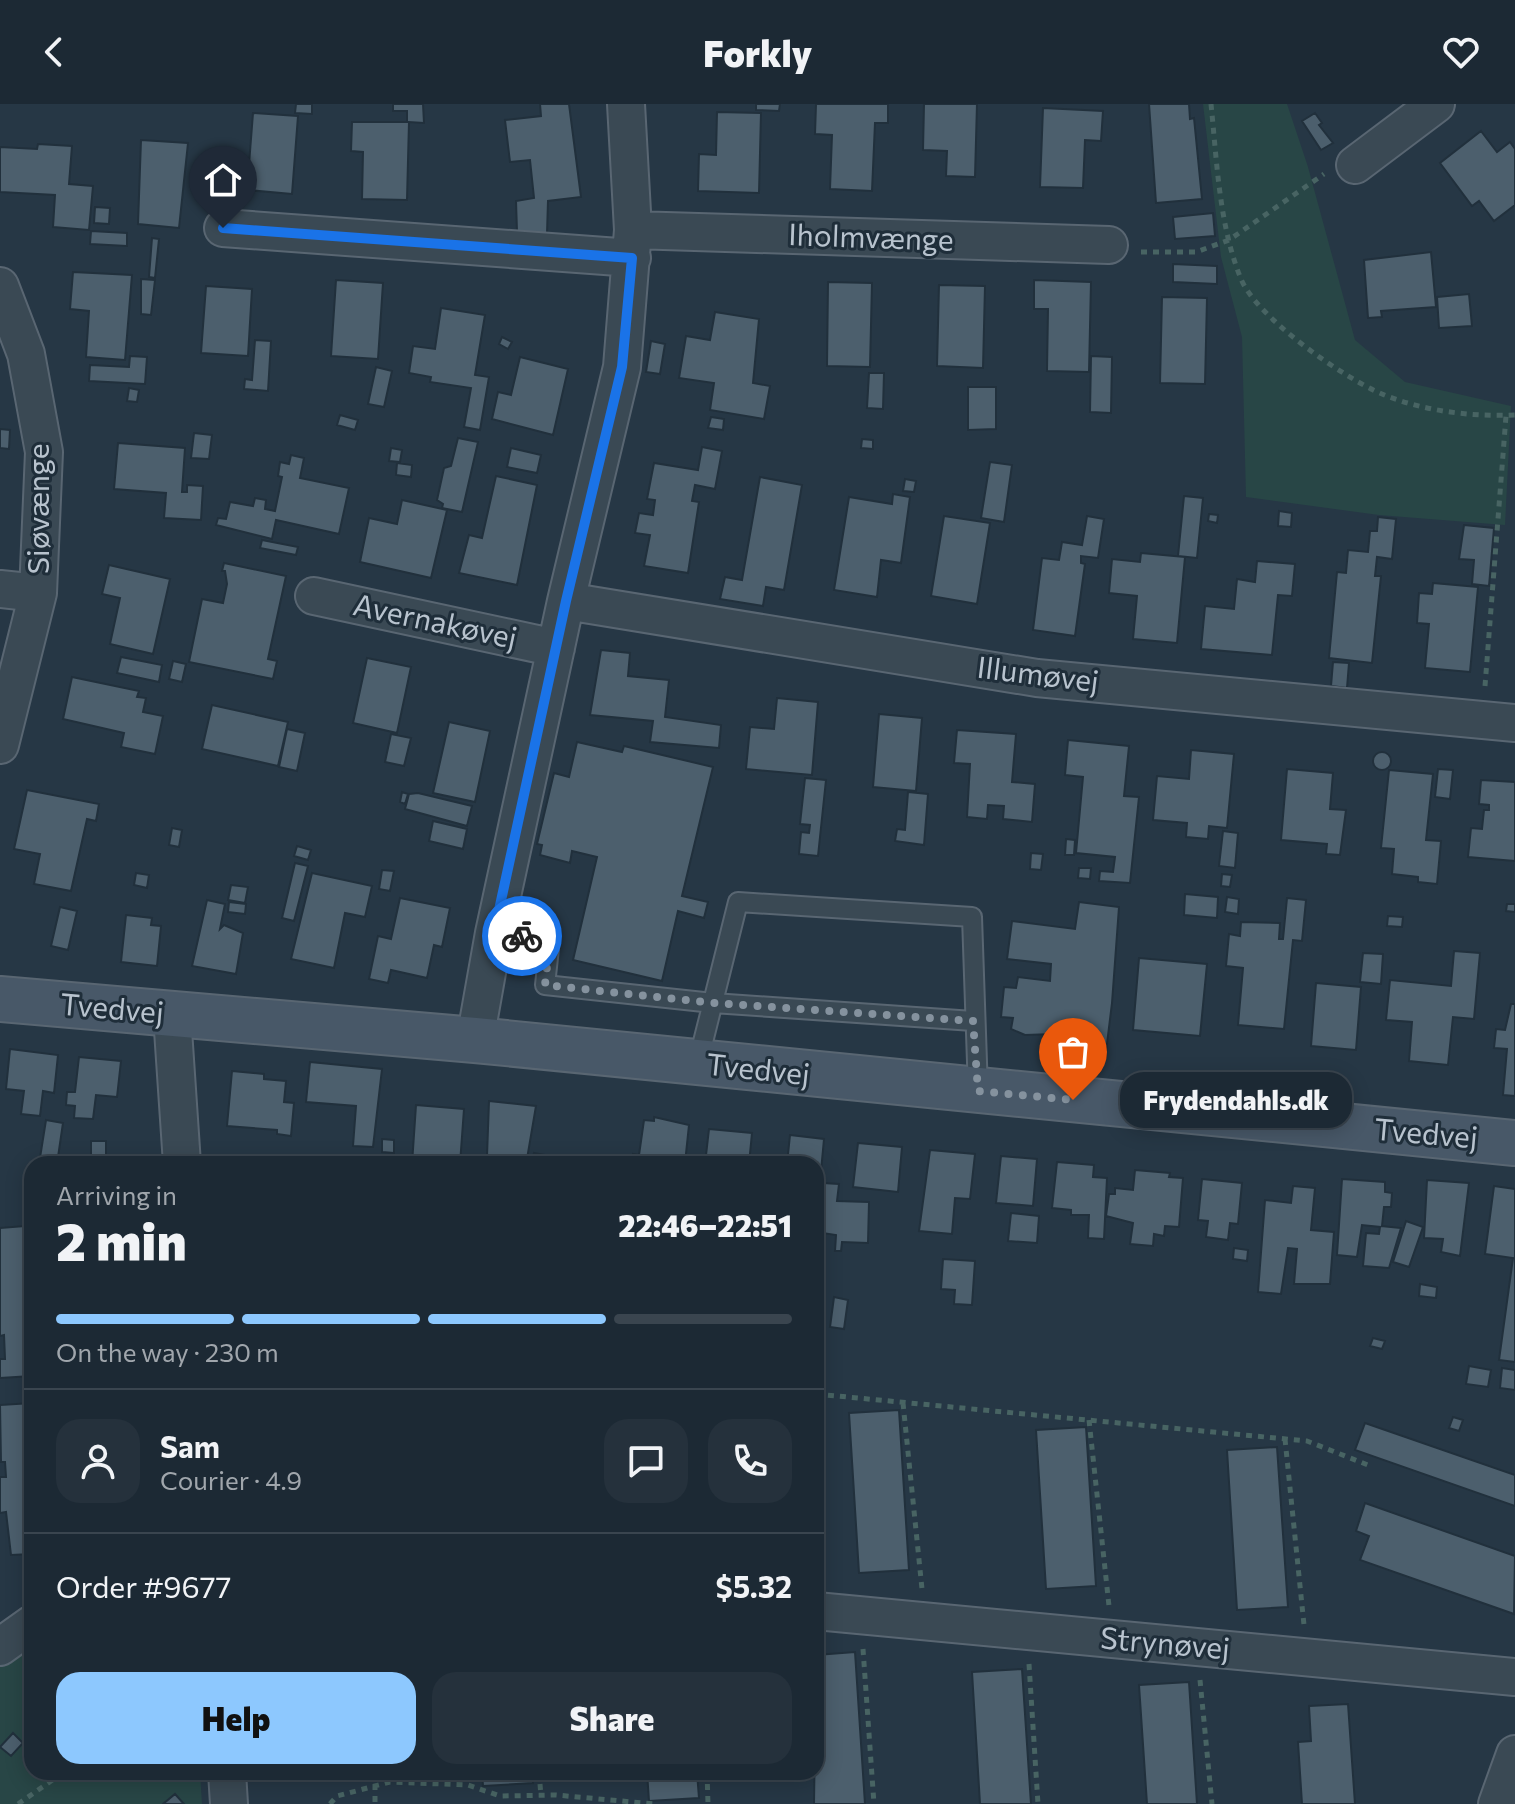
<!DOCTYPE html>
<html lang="en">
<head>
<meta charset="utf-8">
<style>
  :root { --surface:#1c2934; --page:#25313c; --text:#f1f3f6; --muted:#a0a6ac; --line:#3a454f; --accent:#8dc8fe }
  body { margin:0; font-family:Commissioner,sans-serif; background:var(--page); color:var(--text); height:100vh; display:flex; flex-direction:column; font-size:30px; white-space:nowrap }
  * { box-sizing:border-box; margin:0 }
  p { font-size:26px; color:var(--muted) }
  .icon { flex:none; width:44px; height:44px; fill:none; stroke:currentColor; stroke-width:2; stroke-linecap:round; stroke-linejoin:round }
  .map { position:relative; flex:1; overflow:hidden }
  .sheet { position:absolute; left:24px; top:1052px; width:800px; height:624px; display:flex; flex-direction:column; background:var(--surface); border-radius:24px; box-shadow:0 4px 20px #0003,0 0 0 2px var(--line) }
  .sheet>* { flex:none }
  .pin { position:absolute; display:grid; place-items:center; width:68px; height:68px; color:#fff; margin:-82px -34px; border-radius:50% 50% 50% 0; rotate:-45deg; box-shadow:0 0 8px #0007 }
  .pin .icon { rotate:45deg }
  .courier { position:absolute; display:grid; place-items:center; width:80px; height:80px; margin:-40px; border:6px solid #1a73e8; border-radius:50%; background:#fff; color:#222; box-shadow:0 2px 10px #0007 }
  .bubble { position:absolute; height:56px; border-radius:24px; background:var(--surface); box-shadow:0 4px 20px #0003,0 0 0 2px var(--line); font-size:26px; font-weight:800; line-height:56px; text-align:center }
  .summary em { font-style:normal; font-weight:800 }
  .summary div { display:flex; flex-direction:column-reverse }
  .summary { display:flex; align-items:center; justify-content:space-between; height:136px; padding:0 32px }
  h1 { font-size:52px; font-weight:800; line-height:60px }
  .bar { display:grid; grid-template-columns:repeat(4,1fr); gap:12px 8px; align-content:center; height:96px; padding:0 32px }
  .bar i { height:10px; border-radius:6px; background:var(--line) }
  .bar .active { background:var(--accent) }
  .bar p { grid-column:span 4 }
  .line { display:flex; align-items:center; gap:20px; padding:0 32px; border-top:2px solid var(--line) }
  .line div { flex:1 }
  .round { display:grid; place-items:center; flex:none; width:84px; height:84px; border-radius:24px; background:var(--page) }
  .action { display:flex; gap:16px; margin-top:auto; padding:16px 32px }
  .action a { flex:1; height:92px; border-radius:24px; background:var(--accent); color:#111; font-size:32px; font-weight:800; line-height:92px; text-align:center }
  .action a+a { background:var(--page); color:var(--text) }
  header { display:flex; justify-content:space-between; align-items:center; height:104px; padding:0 32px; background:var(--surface); font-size:36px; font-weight:800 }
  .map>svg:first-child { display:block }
  .green { fill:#284646 }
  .building { fill:#4c5f6d; stroke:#21303c; stroke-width:2 }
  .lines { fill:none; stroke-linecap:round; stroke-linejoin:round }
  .lane-casing { stroke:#596672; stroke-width:22 }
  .street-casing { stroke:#596672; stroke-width:40 }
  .secondary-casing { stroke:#596672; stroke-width:48 }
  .path { stroke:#486463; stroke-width:5; stroke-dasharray:6 6; stroke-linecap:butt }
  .lane { stroke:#3a4954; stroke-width:18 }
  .street { stroke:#3a4954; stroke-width:36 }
  .secondary { stroke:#485868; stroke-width:44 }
  .done { stroke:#85929e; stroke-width:8; stroke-dasharray:0 14.4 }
  .route { stroke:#1a73e8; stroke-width:10 }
  .labels { text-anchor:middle; stroke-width:6; stroke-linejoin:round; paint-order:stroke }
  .street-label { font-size:30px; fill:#b8c3ce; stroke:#1f2e3a }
</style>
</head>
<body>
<header><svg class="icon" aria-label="back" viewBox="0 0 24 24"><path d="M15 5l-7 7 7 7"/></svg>Forkly<svg class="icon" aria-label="heart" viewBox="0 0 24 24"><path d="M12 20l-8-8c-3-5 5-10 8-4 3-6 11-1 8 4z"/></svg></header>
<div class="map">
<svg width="1515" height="1700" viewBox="0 0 1515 1700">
  <rect width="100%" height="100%" fill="#263745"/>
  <path class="green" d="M1203,0H1287L1308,63L1355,236L1405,278L1511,302L1505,421L1379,411L1246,393L1242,233L1221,153Z
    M32,1531V1668H200L202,1700H0V1554Z"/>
  <path class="building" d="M296,0H312V10L295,9Z
    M393,0H423L424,19L409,18L407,96L362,95L363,48L351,47L352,18H407V7H393Z
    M540,0H569L581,93L548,97L547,130L517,128L516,97L534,94L530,56L510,58L505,16L541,12Z
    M756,0H780L779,7L756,6Z
    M816,0H888V19H875L872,87L830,85L832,31L815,30Z
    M924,0H977L975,73L946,72L947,47L923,46Z
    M1149,0H1189L1190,15L1194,14L1202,95L1156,99Z
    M1043,4L1103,7L1101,37L1085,36L1083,84L1040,83Z
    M717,8L761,9L759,89L698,87L699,50L716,51Z
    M253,9L298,12L292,90L247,86Z
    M1315,9L1322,19L1319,21L1333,39L1321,46L1302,17Z
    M1481,27L1497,48L1510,38L1515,45V101L1494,117L1479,97L1472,102L1440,59Z
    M141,36L188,39L179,124L138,120Z
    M38,40L72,42L69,80L93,82L89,126L53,123L55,91L0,88V43L37,45Z
    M95,103L110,104L109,120L94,119Z
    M1213,109L1215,132L1175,135L1173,113Z
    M91,127L127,129V142L90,140Z
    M152,134L159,135L155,174L149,173Z
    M1431,148L1436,203L1381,207L1382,213L1368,214L1364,156Z
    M1173,160L1217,162V180L1173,178Z
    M73,168L132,171L125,256L86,253L89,207L70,205Z
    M141,175L155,176L151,211L141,210Z
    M336,176L383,179L378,255L331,252Z
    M1034,176L1091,178L1089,268L1047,267L1048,205H1034Z
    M828,178L872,179L870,263L827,262Z
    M939,181L985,182L983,264L937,262Z
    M206,182L252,185L248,252L201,249Z
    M1469,190L1472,222L1439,224L1437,193Z
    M1162,193L1207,194L1205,280L1160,279Z
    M441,204L485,211L475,271L489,273L480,326L464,323L471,284L430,278L431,273L409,269L413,242L435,245Z
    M715,208L759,215L753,279L770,282L764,315L710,306L714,279L679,274L686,232L710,236Z
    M502,233L512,238L508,245L499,240Z
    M255,236L271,237L268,287L244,285L245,275L252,276Z
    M651,237L665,240L660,270L646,268Z
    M130,252L147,253L145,280L89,277L90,261L129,263Z
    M1091,252L1112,253L1111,309L1090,308Z
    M520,253L568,265L553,331L492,315L498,288L511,291Z
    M376,263L392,267L384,303L368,300Z
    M869,269H884L883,305L867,304Z
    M968,283H996V325L968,326Z
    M129,284L139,286L137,298L127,297Z
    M340,311L358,316L355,326L337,321Z
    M711,313L724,315L723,326L708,324Z
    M0,325L10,326L9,345L0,344Z
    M194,329L212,331L209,355L191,354Z
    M458,334L478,338L462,408L442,404L443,400L437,396L444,364L451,362Z
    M862,335L873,336V345L861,344Z
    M118,339L185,344L182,388H187V381L203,382L201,416L164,414L166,389L114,385Z
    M702,343L722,347L715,385L695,381L692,397L699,398L688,469L644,462L650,431L635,429L639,409L653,411L655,396L647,395L654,359L698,366Z
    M391,344L402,346L400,358L389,357Z
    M511,344L541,351L537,369L507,363Z
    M291,351L304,354L300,374L349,384L339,430L276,416L272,435L216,421L218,414L226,415L230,398L253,402L255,394L266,396L265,405L275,407L282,373L278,372L280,358L289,360Z
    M990,358L1012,361L1004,418L981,414Z
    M397,359L412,361L411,373L396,371Z
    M496,372L537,381L517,481L459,469L469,431L482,434Z
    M760,373L802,381L784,486L766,483L763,502L720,495L725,473L742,476Z
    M905,375L916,377L914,388L903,387Z
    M893,390L910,393L901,459L881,456L877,493L834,486L849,393L892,400Z
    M1184,392L1203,394L1197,454L1178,452Z
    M402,396L447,406L431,474L360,458L369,414L397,420Z
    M1279,407L1292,409L1291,423L1278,422Z
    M1209,410L1218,411L1217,419L1208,417Z
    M944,412L990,419L977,500L931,492Z
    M1087,412L1104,415L1098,454L1081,452V459L1085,460L1075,532L1033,526L1042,454L1059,456L1062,438L1082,441Z
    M1378,413L1396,415L1392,455L1377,453L1375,472H1381L1372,559L1329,554L1337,468L1346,469L1348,446L1368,448L1370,427H1377Z
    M1464,421L1494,424L1489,482L1472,480L1474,456L1459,455Z
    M262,436L298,443L296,451L260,444Z
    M1141,449L1185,453L1177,539L1133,535L1137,492L1109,489L1112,455L1140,458Z
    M1257,457L1295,460L1292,492L1278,491L1272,551L1201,545L1205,502L1234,505L1237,475L1255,478Z
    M224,459L286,472L268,555L277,557L273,575L189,558L202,495L223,499L227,480L225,467H222Z
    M109,461L170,475L153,550L110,540L120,494L102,490Z
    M1433,479L1478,483L1470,568L1425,564L1429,520L1417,519L1419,489L1432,490Z
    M601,546L630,549L628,572L669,576L665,613L721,621L719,644L650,638L653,617L590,611Z
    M121,553L162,561L159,578L117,569Z
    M367,554L411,563L397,629L353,619Z
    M173,557L186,560L182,578L169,575Z
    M1333,558L1349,559L1347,584L1331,582Z
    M72,573L139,587L137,593L146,594L143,608L163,612L155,650L121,643L124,629L63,615Z
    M777,594L818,598L812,671L746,665L750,623L774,625Z
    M212,601L288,618L278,662L202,645Z
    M879,610L922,614L916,687L873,683Z
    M449,618L490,627L475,698L433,689Z
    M287,625L305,629L297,667L279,663Z
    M957,626L1016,630L1012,678L1035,680L1032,718L1003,715L1004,702L988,701L987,715L967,713L970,660L954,659Z
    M391,630L411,634L404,662L385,658Z
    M1068,636L1129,642L1124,692L1139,693L1130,779L1099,777L1100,767L1113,768L1115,753L1076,749L1083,673L1065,671Z
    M577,638L622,648L624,642L713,663L682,792L708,798L704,814L678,807L662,877L573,856L597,753L572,747L570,759L540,751L542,741L537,740L554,669L569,673Z
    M1191,646L1234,650L1227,724L1209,722L1208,735L1186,733L1187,719L1153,716L1157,672L1189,675Z
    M1373 657a9 9 0 1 1 18 0a9 9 0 1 1-18 0Z
    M1287,665L1333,669L1330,705L1346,706L1340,751L1326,750L1327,740L1281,736Z
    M1438,665L1453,666L1450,695L1435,693Z
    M1389,666L1433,670L1426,736L1441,737L1437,780L1418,778V773L1392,770L1394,745L1381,744Z
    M805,674L826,676L818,752L799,750L801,728L809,729L810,721L800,720Z
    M1481,676L1515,678V757L1468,753L1471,724L1482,725L1484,706H1489V701L1479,700Z
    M27,686L99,700L96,717L87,715L71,787L34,780L40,750L14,745Z
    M402,688L408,690L405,700L400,698Z
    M908,688L928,690L924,741L895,737L897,725L905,726Z
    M418,689L472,702L467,722L405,705L409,690Z
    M433,717L467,725L463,745L429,737Z
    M172,724L182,726L179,743L169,741Z
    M1223,727L1238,729L1235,764L1219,762Z
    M1066,735L1075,736L1074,751H1065Z
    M297,742L311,746L308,756L294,752Z
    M1031,749L1043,750L1041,766L1030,765Z
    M295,759L308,762L294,817L282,814Z
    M1079,764H1091L1090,775L1078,774Z
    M382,766L394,767L390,787L379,785Z
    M136,769L149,771L147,784L134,781Z
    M312,769L372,782L365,813L345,809L334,864L291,855Z
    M1222,770L1232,771L1230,783L1221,782Z
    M231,781L248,783L245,799L228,796Z
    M1185,790L1218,793L1217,814L1184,811Z
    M1227,793L1239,795L1238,810L1225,808Z
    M400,794L450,804L442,843L434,841L427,874L391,866L388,879L369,875L378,832L391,835Z
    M1287,794L1306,796L1302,837L1293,836L1284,925L1238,921L1243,864L1226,862L1229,830L1240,832L1241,818L1280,819L1279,835H1283Z
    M207,796L225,800L220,825L224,821L243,829L236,870L192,862Z
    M229,798L246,800L245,810L228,808Z
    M1079,798L1119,803L1112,899L1105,956H1102L1101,963L1059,958L1052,949L1054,930L1025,931L1011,925L1013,914L1001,913L1004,883L1016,884L1018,873L1050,877L1051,860L1007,855L1012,817L1075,825Z
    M1507,800H1515V808L1506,807Z
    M60,803L77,807L68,846L51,842Z
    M126,811L152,814L151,821L161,822L157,862L121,858Z
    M1388,812L1403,813L1402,823L1387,822Z
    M1454,847L1480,849L1474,915L1453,913L1448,961L1409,957L1412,918L1386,916L1390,876L1451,882Z
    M1363,849L1383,850L1381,880L1360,878Z
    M1139,854L1207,860L1200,932L1133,926Z
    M1316,879L1361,883L1356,946L1311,942Z
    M1511,900H1515V992L1503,991L1507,945L1494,944L1496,925L1505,926Z
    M10,945L58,951L54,989L43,987L40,1012L21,1010L24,987L6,985Z
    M79,953L121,957L117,993L96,991L93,1015L74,1014L75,1002L66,1001L67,988H75Z
    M310,958L382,965L373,1043L353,1042L356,1002L306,998Z
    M232,967L264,970V975L286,977L284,998L294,999L291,1032L277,1030V1026L227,1022Z
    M489,997L536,1002L527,1055L487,1052Z
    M416,1001L464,1005L460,1060H412Z
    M654,1013L689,1021L685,1059L632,1060L633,1050L639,1051L644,1016L654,1017Z
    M46,1016L63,1019L57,1060H39Z
    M709,1025L752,1029L749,1060H705Z
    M790,1031L824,1035L820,1078L816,1077V1060H787Z
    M382,1035L394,1036V1049L382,1048Z
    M91,1037H106V1060H91Z
    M858,1039L902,1043L898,1088L853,1083Z
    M930,1046L975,1050L970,1095L955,1094L952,1130L919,1127Z
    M534,1049L545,1051L543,1060H532Z
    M1001,1052L1037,1055L1033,1102L996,1099Z
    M290,1054L289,1060H226L225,1056Z
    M1057,1058L1094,1061L1093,1073L1107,1074L1104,1135L1088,1134L1089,1111H1071V1106L1052,1104Z
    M1135,1066L1170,1069L1169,1073L1183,1074L1179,1123L1165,1122L1164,1132L1154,1130L1153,1142L1130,1140L1133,1119L1106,1112L1109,1090H1115V1084L1133,1086Z
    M1202,1075L1242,1079L1238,1120L1230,1119L1228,1136L1206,1133L1208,1117L1198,1116Z
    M1342,1075L1385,1078V1088L1392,1089L1391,1103H1384L1382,1122L1401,1124L1389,1164L1363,1162L1366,1129L1379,1130L1380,1123L1362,1121L1357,1153L1337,1151Z
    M1427,1076L1469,1079L1460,1152L1441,1148L1443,1135L1424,1134Z
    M823,1079L839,1080L837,1097L869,1098L868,1139L842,1138L841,1147H835L836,1131L816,1128Z
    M1293,1082L1315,1084L1311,1126L1334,1128L1330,1180H1294L1297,1145L1288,1144L1281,1190L1258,1188L1265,1096L1291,1099Z
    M1494,1082L1515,1085V1258L1499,1256L1513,1154L1485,1150Z
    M1011,1109L1039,1112L1037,1139L1008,1137Z
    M1406,1117L1423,1123L1409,1163L1393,1158Z
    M25,1122L28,1179H32V1272L0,1274V1255H5L4,1231L0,1232V1124Z
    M1234,1144L1248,1146L1247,1157L1233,1155Z
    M943,1155L975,1157L972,1201L954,1200L955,1186L941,1185Z
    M1420,1180L1437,1183L1436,1194L1419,1192Z
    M834,1193L848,1196L844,1225L830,1223Z
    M1373,1234L1385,1237L1382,1245L1370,1242Z
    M1469,1262L1491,1266L1488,1283L1466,1280Z
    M1502,1264L1515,1266V1286L1500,1284Z
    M32,1299V1450L11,1451L6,1408L0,1409V1373H6L5,1358H1L0,1301Z
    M899,1306L909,1466L859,1469L849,1309Z
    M1453,1313L1463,1316L1459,1327L1449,1324Z
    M1365,1319L1515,1371V1402L1355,1346Z
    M1086,1323L1096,1482L1046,1485L1036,1326Z
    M1277,1343L1288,1503L1237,1506L1227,1346Z
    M1365,1399L1515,1452L1514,1510L1360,1456L1369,1432L1356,1427Z
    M855,1548L865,1700H814L816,1551Z
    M1022,1565L1031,1700H980L972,1568Z
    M1189,1578L1197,1700H1147L1139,1581Z
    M1348,1600L1355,1700H1302L1298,1638L1311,1637L1309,1602Z
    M13,1629L23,1639L11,1652L0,1643Z
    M482,1668H532L533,1679L483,1682Z
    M647,1668H697L699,1694L649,1697Z
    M175,1690L184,1700H163Z"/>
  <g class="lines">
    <defs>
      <path id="lane" d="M494,829L550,835L545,881L713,899L973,917
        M698,958L738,798L972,813L978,987"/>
      <path id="street" d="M1355,61L1436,0
        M223,124L632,154
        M633,126L1109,141
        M0,182L26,250L44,348L38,489L0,641
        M0,485L38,489
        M314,492L556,544
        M566,497L1037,574L1515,619
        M172,911L182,1060
        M475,936L494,829L566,497L622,263L633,126L626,0
        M816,1507L1515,1573
        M0,1543L32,1520
        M227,1668L229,1700
        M1497,1700L1515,1650"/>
      <path id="secondary" d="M0,895L475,936L1515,1039"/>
    </defs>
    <use href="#lane" class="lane-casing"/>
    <use href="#street" class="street-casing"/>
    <use href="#secondary" class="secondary-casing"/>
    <path class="path" d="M1211,0C1217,58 1219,121 1241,175C1257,214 1344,274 1382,290C1423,307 1471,313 1515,311
      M1141,148H1196L1229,136L1324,70
      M1485,582L1506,312
      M816,1290L1307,1337L1368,1361
      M903,1299L922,1485
      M1089,1316L1109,1502
      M1285,1335L1304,1521
      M863,1545L874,1700
      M1029,1560L1038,1700
      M1200,1576L1212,1700
      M375,1668V1700
      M539,1668L541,1692
      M707,1668L708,1700
      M18,1700L64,1668
      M330,1700L337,1692L390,1678L468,1681L500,1692L556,1691L654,1700"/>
    <use href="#lane" class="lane"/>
    <use href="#street" class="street"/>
    <use href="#secondary" class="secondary"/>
  </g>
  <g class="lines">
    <path class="done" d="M522,832L550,835L545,881L713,899L973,917L978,987L1073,996"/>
    <path class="route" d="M223,124L632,154L622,263L566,497L494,829L522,832"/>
  </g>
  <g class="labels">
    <g class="street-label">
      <text transform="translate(871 134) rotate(2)" y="10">Iholmvænge</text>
      <text transform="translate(39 405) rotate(-90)" y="10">Siøvænge</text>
      <text transform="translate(435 518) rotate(12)" y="10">Avernakøvej</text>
      <text transform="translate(1038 571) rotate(7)" y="10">Illumøvej</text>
      <text transform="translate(112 905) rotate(5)" y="10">Tvedvej</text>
      <text transform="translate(758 966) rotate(6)" y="10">Tvedvej</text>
      <text transform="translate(1426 1030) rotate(5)" y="10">Tvedvej</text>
      <text transform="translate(1165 1540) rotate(5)" y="10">Strynøvej</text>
    </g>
  </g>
</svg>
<div class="pin" style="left:1073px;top:996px;background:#ea580c"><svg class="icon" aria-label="bag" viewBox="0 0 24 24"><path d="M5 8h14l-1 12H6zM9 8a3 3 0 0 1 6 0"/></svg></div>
<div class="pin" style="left:223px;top:124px;background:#1f2937"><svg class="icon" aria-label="home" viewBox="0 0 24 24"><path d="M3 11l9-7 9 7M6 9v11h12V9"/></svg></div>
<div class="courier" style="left:522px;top:832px"><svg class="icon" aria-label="bike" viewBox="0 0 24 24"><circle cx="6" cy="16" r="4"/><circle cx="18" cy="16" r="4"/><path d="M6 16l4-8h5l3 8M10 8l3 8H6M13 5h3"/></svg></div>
<div class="bubble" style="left:1120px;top:968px;width:232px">Frydendahls.dk</div>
<section class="sheet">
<div class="summary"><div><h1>2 min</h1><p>Arriving in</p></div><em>22:46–22:51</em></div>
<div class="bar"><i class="active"></i><i class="active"></i><i class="active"></i><i></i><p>On the way · 230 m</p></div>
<div class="line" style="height:144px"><a class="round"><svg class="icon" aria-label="person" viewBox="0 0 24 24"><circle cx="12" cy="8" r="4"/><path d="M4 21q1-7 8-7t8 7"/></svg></a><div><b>Sam</b><p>Courier · 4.9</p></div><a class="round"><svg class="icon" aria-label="chat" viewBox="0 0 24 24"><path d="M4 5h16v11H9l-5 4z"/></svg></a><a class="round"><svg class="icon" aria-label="phone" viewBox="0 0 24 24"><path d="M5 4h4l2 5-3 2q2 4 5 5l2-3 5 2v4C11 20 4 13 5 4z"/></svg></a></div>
<div class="line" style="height:104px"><div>Order #9677</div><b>$5.32</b></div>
<div class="action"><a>Help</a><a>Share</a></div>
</section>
</div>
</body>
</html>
